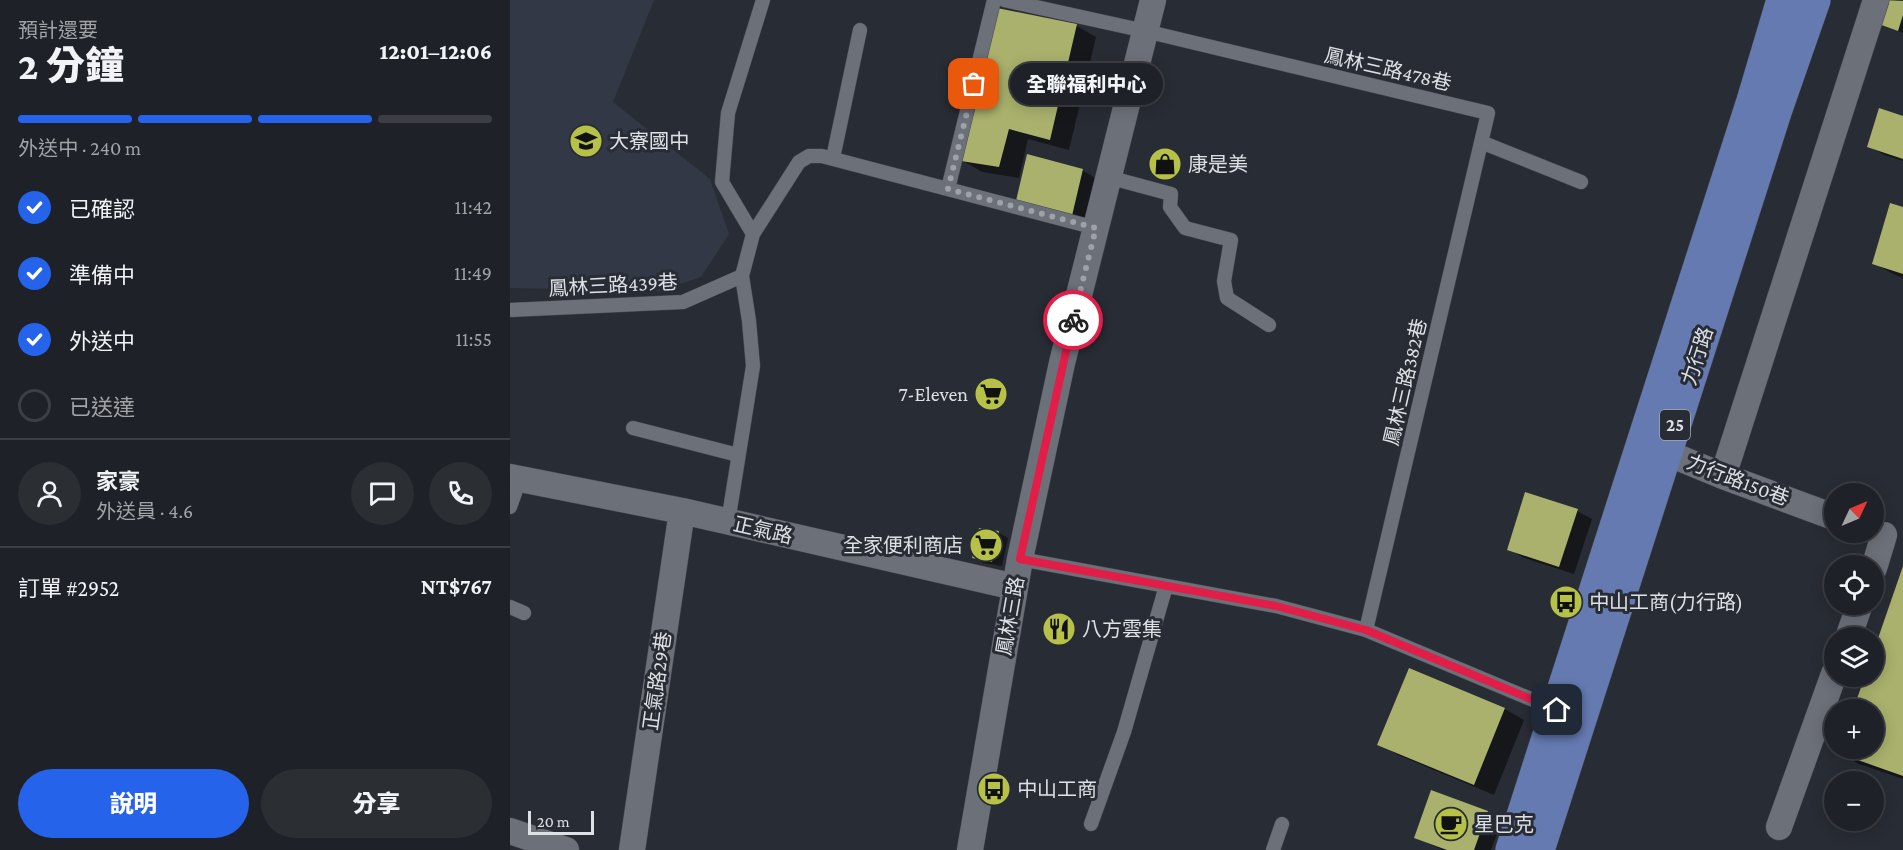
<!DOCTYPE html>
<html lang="zh-TW">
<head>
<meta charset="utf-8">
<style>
  :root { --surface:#1e2127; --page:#2b2e33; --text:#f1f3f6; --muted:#a1a3a7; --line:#3c3e44; --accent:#2563eb }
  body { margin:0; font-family:"Crimson Pro","Noto Sans TC",serif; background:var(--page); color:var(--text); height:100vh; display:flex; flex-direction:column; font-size:22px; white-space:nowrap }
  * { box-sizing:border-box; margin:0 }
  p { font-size:20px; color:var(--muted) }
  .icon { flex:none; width:33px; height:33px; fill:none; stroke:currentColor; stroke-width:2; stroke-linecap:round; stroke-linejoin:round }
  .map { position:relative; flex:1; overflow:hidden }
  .side { display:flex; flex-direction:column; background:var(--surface); width:510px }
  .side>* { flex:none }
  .needle { width:39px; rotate:46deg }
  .controls { position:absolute; left:1314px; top:483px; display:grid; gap:12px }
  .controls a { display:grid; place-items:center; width:60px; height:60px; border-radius:50%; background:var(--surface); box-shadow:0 3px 15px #0003,0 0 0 2px var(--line); font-size:30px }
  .scale { position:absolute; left:18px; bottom:15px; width:66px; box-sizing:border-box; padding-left:6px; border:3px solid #dde0e5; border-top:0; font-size:16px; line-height:21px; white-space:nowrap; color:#dde0e5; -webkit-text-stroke:4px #282c34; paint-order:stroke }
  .pin { position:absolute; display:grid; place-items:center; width:51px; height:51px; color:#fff; margin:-26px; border-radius:12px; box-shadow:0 3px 9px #0006 }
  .courier { position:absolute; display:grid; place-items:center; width:60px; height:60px; margin:-30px; border:4px solid #e11d48; border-radius:50%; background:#fff; color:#222; box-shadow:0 2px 8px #0007 }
  .bubble { position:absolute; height:42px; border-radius:21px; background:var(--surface); box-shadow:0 3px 15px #0003,0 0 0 2px var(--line); font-size:20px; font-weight:800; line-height:42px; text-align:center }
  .head em { font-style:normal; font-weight:800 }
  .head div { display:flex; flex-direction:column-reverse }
  .head { display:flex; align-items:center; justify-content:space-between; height:102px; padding:0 18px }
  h1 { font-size:39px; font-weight:800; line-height:45px }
  .bar { display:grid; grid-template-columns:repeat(4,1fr); gap:9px 6px; align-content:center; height:72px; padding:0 18px }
  .bar i { height:8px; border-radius:4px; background:var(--line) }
  .bar .selected { background:var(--accent) }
  .bar p { grid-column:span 4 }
  .line { display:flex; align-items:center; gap:15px; padding:0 18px; border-top:2px solid var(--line) }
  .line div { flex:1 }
  .round { display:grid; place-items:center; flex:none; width:63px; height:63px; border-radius:32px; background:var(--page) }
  ol { padding:0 18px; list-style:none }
  li { display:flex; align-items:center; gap:18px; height:66px }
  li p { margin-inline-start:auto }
  li .icon { padding:6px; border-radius:50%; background:var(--accent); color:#fff; stroke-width:4 }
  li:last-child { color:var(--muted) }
  li i { width:33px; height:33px; border:3px solid var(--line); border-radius:50% }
  .cta { display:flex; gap:12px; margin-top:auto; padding:12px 18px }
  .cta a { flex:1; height:69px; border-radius:36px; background:var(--accent); color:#fff; font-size:24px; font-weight:800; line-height:69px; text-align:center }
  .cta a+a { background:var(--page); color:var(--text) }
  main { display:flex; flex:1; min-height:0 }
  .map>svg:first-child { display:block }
  .built { fill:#323845 }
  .shadow { fill:#0007 }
  .building { fill:#a9b16c }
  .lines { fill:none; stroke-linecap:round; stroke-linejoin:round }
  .service-casing { stroke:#464950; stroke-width:15 }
  .minor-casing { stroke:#464950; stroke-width:27 }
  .primary-casing { stroke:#464950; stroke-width:34 }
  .service { stroke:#6c7079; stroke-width:14 }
  .minor { stroke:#6c7079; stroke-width:26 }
  .primary { stroke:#647ab1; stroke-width:33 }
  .done { stroke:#9ea1a7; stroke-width:6; stroke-dasharray:0 10.8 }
  .route { stroke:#e11d48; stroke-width:8 }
  .labels { text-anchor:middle; stroke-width:6; stroke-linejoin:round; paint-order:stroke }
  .shield { fill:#282c34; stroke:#a7aab0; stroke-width:1.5 }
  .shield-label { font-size:18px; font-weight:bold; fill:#dde0e5 }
  .street-label { font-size:20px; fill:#dde0e5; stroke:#282c34 }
  .poi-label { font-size:20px; fill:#dde0e5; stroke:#282c34; text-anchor:start }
</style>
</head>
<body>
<main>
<section class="side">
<div class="head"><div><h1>2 分鐘</h1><p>預計還要</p></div><em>12:01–12:06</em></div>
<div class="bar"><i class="selected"></i><i class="selected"></i><i class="selected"></i><i></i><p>外送中 · 240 m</p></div>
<ol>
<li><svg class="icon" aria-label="check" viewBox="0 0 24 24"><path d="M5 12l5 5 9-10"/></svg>已確認<p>11:42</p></li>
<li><svg class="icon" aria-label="check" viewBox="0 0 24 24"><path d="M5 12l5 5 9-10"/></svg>準備中<p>11:49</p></li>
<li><svg class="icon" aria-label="check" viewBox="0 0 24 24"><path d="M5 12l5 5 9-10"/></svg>外送中<p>11:55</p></li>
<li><i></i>已送達</li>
</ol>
<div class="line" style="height:108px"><a class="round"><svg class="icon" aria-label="person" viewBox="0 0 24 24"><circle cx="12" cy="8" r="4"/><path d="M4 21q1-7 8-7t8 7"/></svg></a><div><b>家豪</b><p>外送員 · 4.6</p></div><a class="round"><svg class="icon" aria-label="chat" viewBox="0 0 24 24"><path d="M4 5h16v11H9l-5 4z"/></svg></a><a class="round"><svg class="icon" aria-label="phone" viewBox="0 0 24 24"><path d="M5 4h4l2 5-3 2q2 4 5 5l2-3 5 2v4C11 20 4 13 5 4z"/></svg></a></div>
<div class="line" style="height:78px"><div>訂單 #2952</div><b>NT$767</b></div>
<div class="cta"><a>說明</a><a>分享</a></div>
</section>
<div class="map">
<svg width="1393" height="850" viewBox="0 0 1393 850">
  <rect width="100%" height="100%" fill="#282c34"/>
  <path class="built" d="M0,0H144L103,102L200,179L219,234L191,277L149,291L0,288Z"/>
  <path class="shadow" d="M1376,0L1393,2V33L1368,23Z
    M567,26L586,37L559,150L518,139L509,178L472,172L453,161Z
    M1370,110L1393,117V161L1374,155L1359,146Z
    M572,170L587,179L576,227L522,213Z
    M1381,205L1393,209V278L1383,274L1364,263Z
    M1067,511L1082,519L1064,574L1014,558L999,549Z
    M470,530L489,533L498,538L492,566L473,563L464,557Z
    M1393,570V779L1349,764L1330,753L1364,748V655Z
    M899,670L995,709L1014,720L984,795L888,755L869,744Z
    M977,812L992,821L981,850H933L905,837Z"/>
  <path class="building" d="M1374,0L1393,1V15L1388,31L1366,23Z
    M487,8L567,24L540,140L499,129L489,167L451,161Z
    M1369,108L1393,116V159L1357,147Z
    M517,154L573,169L561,220L505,205Z
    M1380,203L1393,207V274L1362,264Z
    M1015,492L1068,509L1049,567L997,550Z
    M469,528L489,531L482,562L462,558Z
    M1393,566V776L1328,753L1330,748H1364V710H1343L1355,676H1364V650Z
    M899,668L995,708L964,785L867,745Z
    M921,790L978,811L964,850H937L904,838Z"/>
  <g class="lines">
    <defs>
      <path id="service" d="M494,0L635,31L978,113L856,630
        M971,142L1071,182
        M323,158L350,30
        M598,177L661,194L660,207L675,228L721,240L714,281L717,298L759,325
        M438,189L484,0
        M243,234L289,162L299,156H312L586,228
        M0,310L173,302L232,276L243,234L212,182L218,113L253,0
        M123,428L228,455
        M0,507L10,479
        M218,522L243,366L239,321L232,276
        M510,559L766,606L856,630L1047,710
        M0,607L14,613
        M581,824L614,732L656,586
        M763,850L772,824"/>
      <path id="minor" d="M1140,446L1213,476L1324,517
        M1213,476L1366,0
        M0,477L172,511L505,587
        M1364,568L1374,535
        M1338,638L1350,604
        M1269,827L1324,674
        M0,831L56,850
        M122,850L172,511
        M460,850L510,559L552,363L643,0"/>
      <path id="primary" d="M1002,850L1243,101L1273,0
        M1028,850L1266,109L1304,0"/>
    </defs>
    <use href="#service" class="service-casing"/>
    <use href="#minor" class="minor-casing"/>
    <use href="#primary" class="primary-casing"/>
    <use href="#service" class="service"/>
    <use href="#minor" class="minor"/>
    <use href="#primary" class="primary"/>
  </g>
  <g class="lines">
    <path class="done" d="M464,84L438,189L586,228L563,320"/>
    <path class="route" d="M563,320L510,559L766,606L856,630L1047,710"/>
  </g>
  <defs>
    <symbol id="school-disc" viewBox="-11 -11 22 22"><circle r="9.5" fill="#b7c147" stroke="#282c34"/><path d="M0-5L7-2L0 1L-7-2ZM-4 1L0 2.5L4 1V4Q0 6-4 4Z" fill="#111"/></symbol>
    <symbol id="shop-disc" viewBox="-11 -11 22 22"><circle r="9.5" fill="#b7c147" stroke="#282c34"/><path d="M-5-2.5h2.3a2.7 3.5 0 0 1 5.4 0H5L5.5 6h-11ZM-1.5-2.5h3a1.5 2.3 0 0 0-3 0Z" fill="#111"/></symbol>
    <symbol id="supermarket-disc" viewBox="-11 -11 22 22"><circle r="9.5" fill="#b7c147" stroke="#282c34"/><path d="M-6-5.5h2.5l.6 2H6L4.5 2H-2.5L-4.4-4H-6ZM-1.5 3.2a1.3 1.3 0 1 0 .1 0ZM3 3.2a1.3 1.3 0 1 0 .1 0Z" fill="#111"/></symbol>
    <symbol id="bus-disc" viewBox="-11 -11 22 22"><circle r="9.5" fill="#b7c147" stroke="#282c34"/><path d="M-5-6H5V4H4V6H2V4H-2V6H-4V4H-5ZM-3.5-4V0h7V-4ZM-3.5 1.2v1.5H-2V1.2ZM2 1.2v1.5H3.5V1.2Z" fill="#111"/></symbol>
    <symbol id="restaurant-disc" viewBox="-11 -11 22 22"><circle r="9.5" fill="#b7c147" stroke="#282c34"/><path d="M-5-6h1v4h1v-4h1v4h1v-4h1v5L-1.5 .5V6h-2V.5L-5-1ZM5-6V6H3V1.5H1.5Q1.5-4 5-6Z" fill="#111"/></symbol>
    <symbol id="cafe-disc" viewBox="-11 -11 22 22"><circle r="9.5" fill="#b7c147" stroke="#282c34"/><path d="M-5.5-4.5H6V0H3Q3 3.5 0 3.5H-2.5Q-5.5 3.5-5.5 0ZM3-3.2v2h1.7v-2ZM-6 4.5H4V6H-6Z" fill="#111"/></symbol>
  </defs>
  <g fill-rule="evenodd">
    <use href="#school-disc" x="57" y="122" width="38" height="38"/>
    <use href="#shop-disc" x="636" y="145" width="38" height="38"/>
    <use href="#supermarket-disc" x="462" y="375" width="38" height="38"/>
    <use href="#supermarket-disc" x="457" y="526" width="38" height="38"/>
    <use href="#bus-disc" x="1037" y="583" width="38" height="38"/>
    <use href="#restaurant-disc" x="530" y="610" width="38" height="38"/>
    <use href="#bus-disc" x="465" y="770" width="38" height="38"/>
    <use href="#cafe-disc" x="922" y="805" width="38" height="38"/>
  </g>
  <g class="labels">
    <rect class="shield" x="1150" y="410" width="30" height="30" rx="4.5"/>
    <g class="shield-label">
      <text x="1165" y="431">25</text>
    </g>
    <g class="street-label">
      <text transform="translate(878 69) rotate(13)" y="7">鳳林三路478巷</text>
      <text transform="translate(103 285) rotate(-3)" y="7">鳳林三路439巷</text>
      <text transform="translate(1187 356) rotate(-72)" y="7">力行路</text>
      <text transform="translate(895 382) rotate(-77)" y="7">鳳林三路382巷</text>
      <text transform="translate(1228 480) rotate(21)" y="7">力行路150巷</text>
      <text transform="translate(253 530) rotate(13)" y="7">正氣路</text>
      <text transform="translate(500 616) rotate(-80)" y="7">鳳林三路</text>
      <text transform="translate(147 681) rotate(-82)" y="7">正氣路29巷</text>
    </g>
    <g class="poi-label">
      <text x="99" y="148">大寮國中</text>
      <text x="678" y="171">康是美</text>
      <text x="458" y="401" text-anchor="end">7-Eleven</text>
      <text x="453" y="552" text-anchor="end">全家便利商店</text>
      <text x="1079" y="609">中山工商(力行路)</text>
      <text x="572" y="636">八方雲集</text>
      <text x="507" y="796">中山工商</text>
      <text x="964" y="831">星巴克</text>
    </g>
  </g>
</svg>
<div class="controls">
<a><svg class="needle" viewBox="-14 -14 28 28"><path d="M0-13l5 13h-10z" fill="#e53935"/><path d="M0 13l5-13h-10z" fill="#a1a3a7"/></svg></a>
<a><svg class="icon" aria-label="locate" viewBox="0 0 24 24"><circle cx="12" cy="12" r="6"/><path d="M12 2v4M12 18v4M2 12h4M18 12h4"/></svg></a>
<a><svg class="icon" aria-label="layers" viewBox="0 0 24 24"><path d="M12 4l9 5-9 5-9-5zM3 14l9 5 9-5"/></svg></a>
<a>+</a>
<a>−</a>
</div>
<div class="scale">20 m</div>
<div class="pin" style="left:464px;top:84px;background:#ea580c"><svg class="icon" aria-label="bag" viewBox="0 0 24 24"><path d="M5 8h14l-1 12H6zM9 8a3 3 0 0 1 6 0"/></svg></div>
<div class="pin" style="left:1047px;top:710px;background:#1f2937"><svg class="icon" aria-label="home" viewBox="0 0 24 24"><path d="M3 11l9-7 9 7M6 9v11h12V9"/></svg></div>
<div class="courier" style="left:563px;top:320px"><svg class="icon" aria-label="bike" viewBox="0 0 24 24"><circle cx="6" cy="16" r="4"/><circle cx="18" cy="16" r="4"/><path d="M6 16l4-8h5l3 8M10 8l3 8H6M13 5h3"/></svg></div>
<div class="bubble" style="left:500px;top:63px;width:153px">全聯福利中心</div>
</div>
</main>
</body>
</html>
